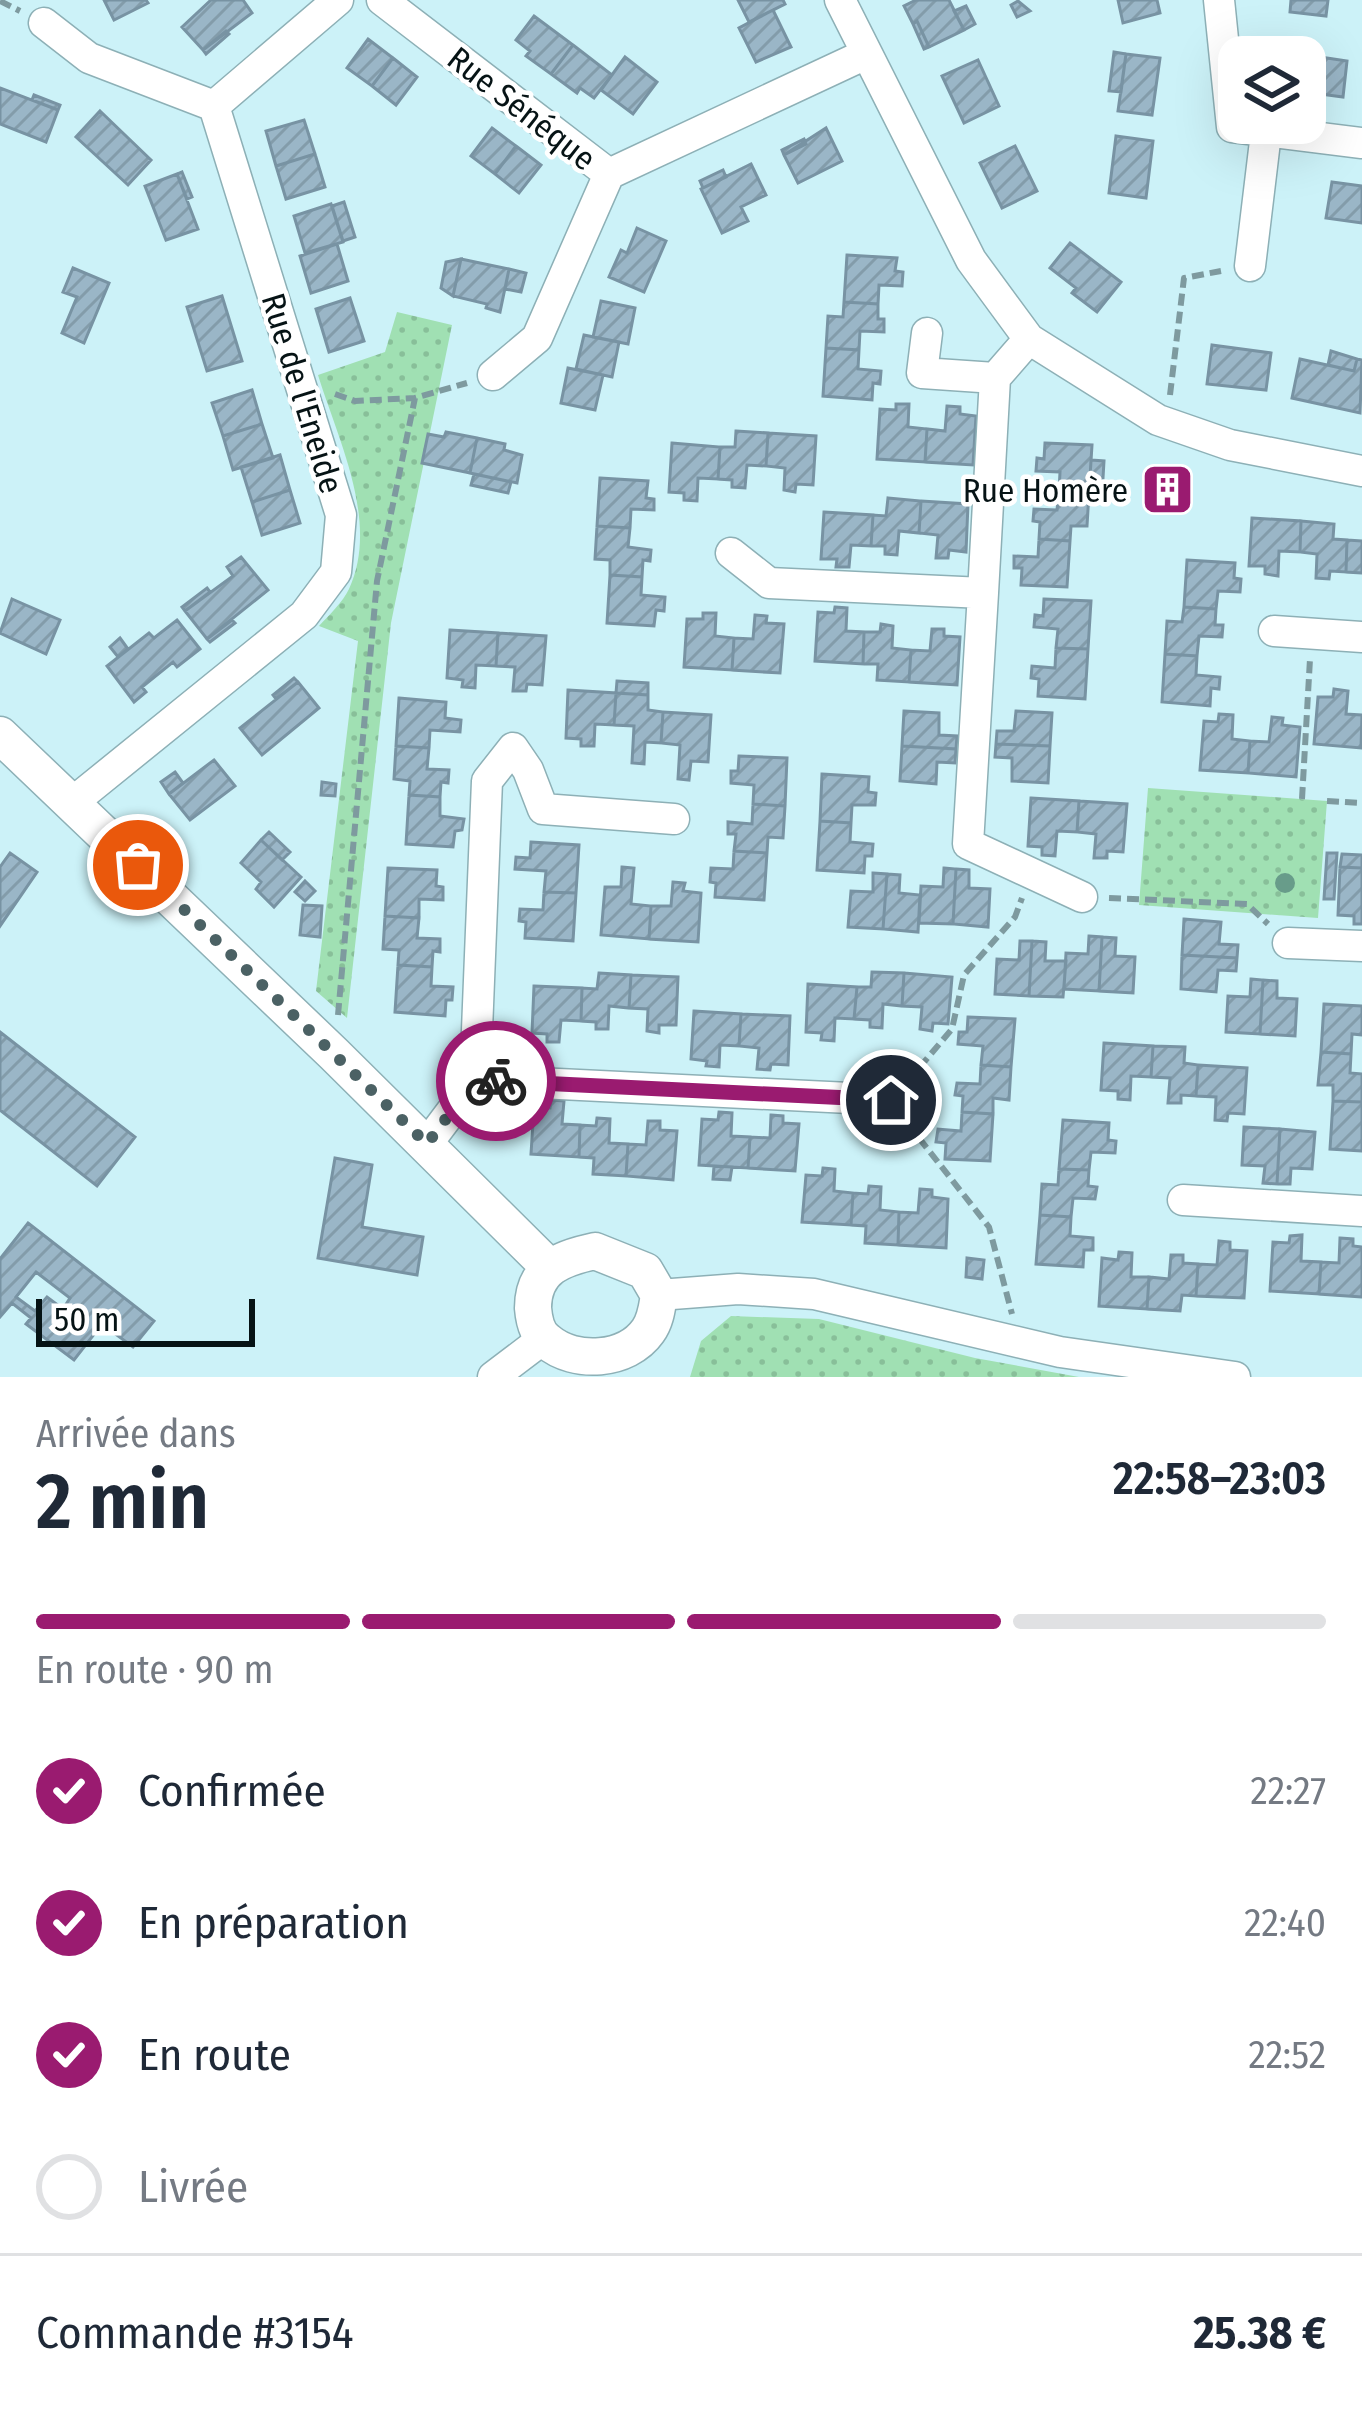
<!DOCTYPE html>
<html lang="fr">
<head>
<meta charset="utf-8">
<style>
  :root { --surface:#fff; --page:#f6f6f7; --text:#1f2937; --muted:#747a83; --line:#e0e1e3; --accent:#9a1b70 }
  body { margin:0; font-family:"Fira Sans Condensed",sans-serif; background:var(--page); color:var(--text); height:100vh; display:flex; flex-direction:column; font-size:45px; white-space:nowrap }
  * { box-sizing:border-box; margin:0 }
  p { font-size:39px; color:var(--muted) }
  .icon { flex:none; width:66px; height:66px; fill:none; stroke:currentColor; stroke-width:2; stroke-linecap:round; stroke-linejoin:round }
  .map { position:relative; height:1377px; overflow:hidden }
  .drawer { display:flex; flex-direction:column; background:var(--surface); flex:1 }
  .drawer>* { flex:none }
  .controls { position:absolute; left:1218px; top:36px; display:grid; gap:24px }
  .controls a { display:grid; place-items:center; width:108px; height:108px; border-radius:24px; background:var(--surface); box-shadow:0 12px 48px #0002; font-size:60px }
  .scale { position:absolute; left:36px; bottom:30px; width:219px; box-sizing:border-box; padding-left:12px; border:6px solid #061315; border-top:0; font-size:33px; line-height:42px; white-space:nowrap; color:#061315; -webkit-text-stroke:9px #fff; paint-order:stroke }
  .pin { position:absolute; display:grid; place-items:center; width:102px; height:102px; color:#fff; margin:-51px; border:6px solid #fff; border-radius:50%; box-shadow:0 3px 12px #0007 }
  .courier { position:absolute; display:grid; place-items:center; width:120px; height:120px; margin:-60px; border:9px solid #9a1b70; border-radius:50%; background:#fff; color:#222; box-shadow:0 3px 15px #0007 }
  .overview em { font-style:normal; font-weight:600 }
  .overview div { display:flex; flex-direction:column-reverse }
  .overview { display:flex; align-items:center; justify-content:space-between; height:204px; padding:0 36px }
  h1 { font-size:78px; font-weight:600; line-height:90px }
  .bar { display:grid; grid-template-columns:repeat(4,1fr); gap:18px 12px; align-content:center; height:144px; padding:0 36px }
  .bar i { height:15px; border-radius:9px; background:var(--line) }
  .bar .selected { background:var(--accent) }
  .bar p { grid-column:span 4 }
  .line { display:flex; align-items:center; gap:30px; padding:0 36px; border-top:3px solid var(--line) }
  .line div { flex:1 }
  ol { padding:0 36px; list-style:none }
  li { display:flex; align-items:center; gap:36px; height:132px }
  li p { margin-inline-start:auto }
  li .icon { padding:12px; border-radius:50%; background:var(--accent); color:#fff; stroke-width:4 }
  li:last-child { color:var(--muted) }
  li i { width:66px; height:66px; border:6px solid var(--line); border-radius:50% }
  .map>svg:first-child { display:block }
  .grass { fill:url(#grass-dots) }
  .building { fill:url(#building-hatch); stroke:#7893a3; stroke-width:3; fill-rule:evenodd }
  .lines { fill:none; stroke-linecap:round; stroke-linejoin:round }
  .minor-casing { stroke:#8db0b6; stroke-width:33 }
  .tertiary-casing { stroke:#8db0b6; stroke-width:39 }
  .path { stroke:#7e9a9f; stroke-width:6; stroke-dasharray:12 6; stroke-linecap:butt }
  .minor { stroke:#fff; stroke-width:30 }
  .tertiary { stroke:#fff; stroke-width:36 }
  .tree { fill:#689c8a }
  .done { stroke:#4b6164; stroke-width:12; stroke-dasharray:0 21.6 }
  .route { stroke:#9a1b70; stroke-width:15 }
  .labels { text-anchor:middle; stroke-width:9; stroke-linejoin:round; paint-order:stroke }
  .street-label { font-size:33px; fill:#061315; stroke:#fff }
  .poi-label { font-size:33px; fill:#061315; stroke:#fff; text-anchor:end }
</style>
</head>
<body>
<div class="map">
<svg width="1362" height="1377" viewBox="0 0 1362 1377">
  <defs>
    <pattern id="grass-dots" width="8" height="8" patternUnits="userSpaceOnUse" patternTransform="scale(3)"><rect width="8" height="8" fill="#a0e0b3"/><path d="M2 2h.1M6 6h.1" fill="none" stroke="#88bf99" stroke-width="1.8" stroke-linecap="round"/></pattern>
    <pattern id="building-hatch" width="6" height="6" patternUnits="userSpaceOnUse" patternTransform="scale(3)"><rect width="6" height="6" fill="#9ab6c7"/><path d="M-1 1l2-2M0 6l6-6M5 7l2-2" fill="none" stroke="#839caa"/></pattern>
  </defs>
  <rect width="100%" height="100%" fill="#ccf2f8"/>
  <path class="grass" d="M397,312L452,325L391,623L347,1018L316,991L358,641L319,626C329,615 343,602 349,589C380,522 338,440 318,375L385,352Z
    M1148,788L1327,801L1318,918L1139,905Z
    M731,1316L819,1319L975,1358L1079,1377H690L701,1341Z"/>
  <path class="building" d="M104,0H146L148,3L114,20Z
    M211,0H243L252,13L203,50L182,27Z
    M738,0H783L785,4L749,22Z
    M916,0H949L964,30L929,47L917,21L913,24L904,6Z
    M1118,0H1157L1160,13L1123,23Z
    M1291,0H1328L1326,16L1290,12Z
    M1018,1L1030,11L1017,17L1011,5Z
    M966,6L975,24L964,30L954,11Z
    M773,10L791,47L756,62L739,28Z
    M534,16L573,45L551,74L526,56L530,51L516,40Z
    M917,21L929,47L924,49L913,24Z
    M226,31L229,34L206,54L203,50Z
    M368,39L393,58L372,86L347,68Z
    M573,45L612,75L594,98L580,88L577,93L551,74Z
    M1114,52L1126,54L1121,92L1109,91Z
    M1287,52L1347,61L1343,97L1305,92V57H1286Z
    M1126,54L1160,58L1152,115L1118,111Z
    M625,57L657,82L633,114L601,90Z
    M393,58L417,77L396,105L372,86Z
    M978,60L999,106L964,123L942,76Z
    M0,88L58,110L46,142L0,124Z
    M34,95L60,105L58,110L32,100Z
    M100,111L151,160L128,185L76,137Z
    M304,120L315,154L276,166L266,131Z
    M492,128L516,146L495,174L471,156Z
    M826,128L842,161L798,183L784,155Z
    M1116,136L1153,141L1146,198L1109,193Z
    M804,139L806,144L784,155L782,150Z
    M516,146L541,165L519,193L495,174Z
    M1015,146L1037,191L1002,208L980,163Z
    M315,154L325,187L286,199L276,166Z
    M751,164L766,195L741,207L748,221L722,233L701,189Z
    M723,170L726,177L703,188L700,181Z
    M182,172L192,197L187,199L177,174Z
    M177,174L198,229L166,240L145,186Z
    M1332,182L1362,186V223L1326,218Z
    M344,202L355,237L343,241L332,206Z
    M331,204L343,242L305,253L294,216Z
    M637,228L666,241L644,292L609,277L621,250L627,253Z
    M1070,243L1121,282L1097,312L1072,293L1076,288L1050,268Z
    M337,244L348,281L311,293L300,256Z
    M847,255L897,258L895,271L903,272L902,286L879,285L878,304L844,302Z
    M461,259L453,296L441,288L446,262Z
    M461,259L509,269L500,312L486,308L487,304L453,296Z
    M73,268L109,283L84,343L62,333L77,297L63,292Z
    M509,269L526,273L521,292L505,289Z
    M222,296L242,361L207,371L187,307Z
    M350,298L364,341L329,352L316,309Z
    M601,301L635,308L628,344L593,337Z
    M844,302L878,304V319H884V332L860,331L859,350L826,348L828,316L843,317Z
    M584,335L619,342L612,377L576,369Z
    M1212,345L1271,353L1266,390L1207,384Z
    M826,348L859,350L858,369L881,371L880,384L873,383L872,400L823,396Z
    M1331,351L1357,359L1354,371L1328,365Z
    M1300,359L1354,371L1357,359L1362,360L1360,413L1292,398Z
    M568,368L603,375L595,410L561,403Z
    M252,390L262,424L223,436L212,403Z
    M896,404H909L908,427L927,429L925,462L877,459L880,409L896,410Z
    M947,406L960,407V414L976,416L973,465L925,462L927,429L945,431Z
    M262,424L273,458L233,470L223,436Z
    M736,431L768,433L766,466L747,465L745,488L732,487V480L718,479L720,447H735Z
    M446,432L477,438L470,473L422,463L428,434L444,437Z
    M768,433L816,436L813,485L796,484L795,492L784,490L785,468L766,466Z
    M477,438L505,444L504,450L522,455L517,483L470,473Z
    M672,443L720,447L718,479L698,478L697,501L684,500V493L669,492Z
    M1045,443L1092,445L1089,493L1059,491L1060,472L1036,471L1037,458L1044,459Z
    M280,455L290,490L252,502L241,467Z
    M1091,460L1104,461L1103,478H1090Z
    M474,474L511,482L508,493L471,485Z
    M600,478L648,481L646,498L654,499V510L631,509L630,528L597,526Z
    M1159,483L1176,484L1175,503L1158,502Z
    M290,490L300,523L262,535L252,502Z
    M1059,491L1089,493L1087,526H1071L1070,541L1039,539L1040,522L1033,521L1034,509L1057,510Z
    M888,498L921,501L919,533L899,531L897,555L885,554V546H871L873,515L886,516Z
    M921,501L968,504L966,552L949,550L948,558H936L938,535L919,533Z
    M824,512L873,515L871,546L851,545L849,567H836L837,559H821Z
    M1252,518L1301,521L1300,552L1279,551L1278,576L1265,574V566H1249Z
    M1301,521L1334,524L1333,539L1347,540L1346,572L1330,571L1329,579L1316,578L1317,554L1300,552Z
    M597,526L630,528L628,547L651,550L650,561L643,560L642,577L610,575V560L595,559Z
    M1039,539L1070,541L1067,587L1021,585L1022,568H1014V556L1038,557Z
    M1347,540L1362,541V573L1346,572Z
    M241,557L268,590L207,639L185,611L233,576L227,567Z
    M1187,560L1235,563L1234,578L1241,579L1240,592L1218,591L1216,609L1184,607Z
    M610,575L642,577L641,595L665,597L664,611L656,610L654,626L607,623Z
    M207,588L210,592L185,611L182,607Z
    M12,599L60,620L46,654L0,633Z
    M1044,599L1091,601L1088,649L1056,648L1058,629L1034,627L1035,615L1043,616Z
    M835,607L847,608L846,631L864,632L863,664L815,661L818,612L834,613Z
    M1184,607L1216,609L1215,625H1223L1222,637L1199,636L1197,656L1165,654L1167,621L1182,622Z
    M703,613H716L715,636L734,638L732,670L684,667L687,619H703Z
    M755,615L767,616L766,623L784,624L780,673L732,670L734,638L753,639Z
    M177,620L200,649L177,667L173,662L142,687L146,692L134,702L107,666L149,633L154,638Z
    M232,620L235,623L210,642L207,639Z
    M881,624L893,626L892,648L911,650L909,682L877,680L878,664H863L864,632H880Z
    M932,629H944V636L960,637L957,685L909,682L911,650L930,651Z
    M450,630L498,633L496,666L476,665L475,688L462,687L463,680L447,678Z
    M498,633L546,636L542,685L527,684L526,691H513L515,667L496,666Z
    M120,638L128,649L118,657L110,647Z
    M1056,648L1088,649L1085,699L1038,696L1039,679L1031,678L1032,666L1055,668Z
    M1165,654L1197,656L1196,675L1220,677L1219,689L1211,688L1210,706L1162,702Z
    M294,678L298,682L276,699L273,695Z
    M617,681L648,683V695L616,693Z
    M298,682L319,708L262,755L240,728Z
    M1334,689L1348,691L1346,714L1362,715L1361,748L1314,744L1318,697H1333Z
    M568,690L616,693L614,725L595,724L594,746H581V739L566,738Z
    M616,693L648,695V710L663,712L661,743L645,742L644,764L632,763L634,726L614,725Z
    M399,698L446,702L445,718L461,720L460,732L430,730L429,748L396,746Z
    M904,711L939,713V735L957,736L956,749L902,746Z
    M1016,711L1052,713L1050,746L996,744L997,731H1014Z
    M663,712L711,715L708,762L691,761L689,780L678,779L680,745L661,743Z
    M1219,714L1233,715L1232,739L1250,741L1248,773L1200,770L1204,721L1218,722Z
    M1272,717L1283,718L1282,725L1300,727L1296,777L1248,773L1250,741L1269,742Z
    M996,744L1050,746L1048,783L1012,781V758L995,757Z
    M396,746L429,748L427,769L449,770L448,783L441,782L440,797L409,795L410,781L394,779Z
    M902,746L956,749L955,763L937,762L936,784L900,781Z
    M739,756L787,758L785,806L753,804L754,785L731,783V771H738Z
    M214,760L235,786L190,820L169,794Z
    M175,772L183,783L169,794L161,782Z
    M822,774L869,777L868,792L876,793L875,805H852L851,823L820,821Z
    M322,782L336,784L335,796L321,795Z
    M409,795L440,797V816L464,819L462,830L455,831L453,847L406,844Z
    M1031,798L1079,801L1077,832L1057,831L1055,856L1042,855V847L1028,846Z
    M1079,801L1127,804L1123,852L1107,851V858H1094L1096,834L1077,832Z
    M753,804L785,806L783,838L768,837L767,853L734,851L736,834H728V822L752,824Z
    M820,821L851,823L850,842L873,844L872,856H865L864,873L817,870Z
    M269,832L290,852L282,860L261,840Z
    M261,840L301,877L274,907L256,889L261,882L241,863Z
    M531,842L579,845L576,893L544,892L546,871L515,869L516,857L530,858Z
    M734,851L767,853L764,900L715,897L716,883L710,882L711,868L733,869Z
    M10,853L37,872L0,926V867Z
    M1327,853H1337L1334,899H1324Z
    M1342,854L1362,855V868L1340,867Z
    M622,867L634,868L631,904L651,906L649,939L601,935L605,887H621Z
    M1340,867L1362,868V924H1354V916L1338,915Z
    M388,868L437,870L436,886L443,887V900L419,899V918L385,916Z
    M944,868L956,869L953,924L919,923L921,886L943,887Z
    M956,869L969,870V888L990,889L988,927L953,924Z
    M873,873L887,874L883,929L848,927L851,891L873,892Z
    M887,874L900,875L899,893L920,895L918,932L883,929Z
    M305,881L315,891L305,901L295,892Z
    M673,882L685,883L683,891L701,893L698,942L649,939L651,906H671Z
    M544,892L576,893L573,941L525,938L526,922L519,921L520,909L543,910Z
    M303,905L322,906L320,937L300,935Z
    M385,916L419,918L417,938L440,939V952L433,951L432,967L398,965L399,950L383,949Z
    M1184,919L1221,922L1219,944L1238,945L1237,958L1182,955Z
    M1089,936L1102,937L1099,991L1064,989L1066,953L1088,954Z
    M1102,937L1116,938L1115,956L1135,957L1133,993L1099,991Z
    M1020,941H1032L1029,996L995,994L997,959L1019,960Z
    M1032,941L1046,942L1045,961H1066L1063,997L1029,996Z
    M1182,955L1237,958L1236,971L1218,970L1216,992L1181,989Z
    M398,965L432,967L431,986L453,987L452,1000H446L445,1016L395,1012Z
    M872,972L904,973L902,1006L883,1004L882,1028L870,1027V1020L854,1019L857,987H871Z
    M599,973L631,975L629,1008L609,1006L608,1029H596V1022L581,1021L582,988L597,989Z
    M904,973L952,977L948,1024L933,1023L932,1031L920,1029L922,1007L902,1006Z
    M631,975L678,977L676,1025H659V1033L647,1031L648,1009L629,1008Z
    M1251,979L1263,980L1260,1034L1226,1032L1228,996L1250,997Z
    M1263,980L1277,981V998L1297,999L1295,1036L1260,1034Z
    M808,984L857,987L854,1019L835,1018L834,1041L821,1040L822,1033L806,1032Z
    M534,986L582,988L581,1021L561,1020L559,1042H547V1034L532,1033Z
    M1324,1004L1362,1006V1035L1352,1034L1351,1054L1321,1052Z
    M694,1011L741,1014L739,1046L720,1045L719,1067L706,1066L707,1061L691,1059Z
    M741,1014L790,1016L788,1065L771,1064L770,1070L757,1069L759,1048L739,1046Z
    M968,1017L1015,1019L1011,1067L981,1065L983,1046L958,1044L959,1032H967Z
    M0,1032L135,1137L97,1186L0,1110Z
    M1104,1043L1153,1046L1151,1077L1131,1076L1130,1100L1118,1099V1091L1101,1090Z
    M1153,1046L1185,1047L1184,1063L1198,1065L1196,1096L1181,1095V1103H1168L1170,1078L1151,1077Z
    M1321,1052L1351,1054L1350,1073L1362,1074V1102L1333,1101V1085H1318Z
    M981,1065L1011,1067L1009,1100L993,1098V1114L962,1112L963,1096L955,1095L957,1083L980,1084Z
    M1198,1065L1247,1068L1244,1114L1228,1113L1227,1121L1215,1120L1216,1097L1196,1096Z
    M519,1099H534L532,1126L517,1125Z
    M551,1100L564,1101L562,1124L580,1125L579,1157L531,1154L534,1107L550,1108Z
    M1333,1101L1362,1102V1151L1330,1149Z
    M719,1112L732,1113L731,1136L750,1137L748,1168L699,1165L702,1119L718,1120Z
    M962,1112L993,1114L990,1161L945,1159L946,1143L936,1142L938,1129L961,1131Z
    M771,1115L783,1116V1123L799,1124L795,1171L748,1168L750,1137L770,1138Z
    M597,1118L610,1119L609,1143L628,1144L626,1176L593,1174L594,1158L579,1157L580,1125L596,1126Z
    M1063,1120L1109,1123L1108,1140L1116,1141L1115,1153L1091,1152L1089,1170L1059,1169Z
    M648,1121H660V1130L677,1131L673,1180L626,1176L628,1144L646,1145Z
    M1244,1127L1280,1129L1277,1184L1263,1183L1265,1166L1242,1165Z
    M1280,1129L1315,1132L1312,1169L1291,1168L1290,1184H1277Z
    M335,1158L372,1165L362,1227L423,1237L417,1275L318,1258Z
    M714,1166L732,1167L730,1180L713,1179Z
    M823,1168L835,1169L834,1191L853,1193L851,1225L802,1222L806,1175L822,1176Z
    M1059,1169L1089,1170L1088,1186L1097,1187L1095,1199L1073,1198L1071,1217L1040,1215L1042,1184L1058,1185Z
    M869,1186L881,1187L880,1210L899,1212L898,1245L865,1243L866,1226L851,1225L853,1193L868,1194Z
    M920,1189L932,1190V1197L948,1199L946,1248L898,1245L899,1212L918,1213Z
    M1040,1215L1071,1217L1070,1236L1093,1238V1250H1084L1083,1267L1036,1264Z
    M28,1223L154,1321L133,1347L102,1324L74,1360L26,1324L31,1318L12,1303L0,1317V1259ZM36,1272L70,1298L63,1309L47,1297L35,1311L16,1297Z
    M1302,1235L1301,1261L1321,1262L1319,1294L1270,1291L1273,1242L1289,1243L1290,1236Z
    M1340,1238L1353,1239V1246L1362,1247V1297L1319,1294L1321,1262L1339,1263Z
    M1219,1241L1230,1242V1250L1247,1251L1244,1298L1196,1296L1198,1264L1217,1265Z
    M1119,1252L1132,1253L1131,1277H1149L1147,1309L1099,1306L1102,1258L1118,1260Z
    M1171,1255H1183V1263L1198,1264L1196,1296L1182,1295L1180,1311L1147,1309L1149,1277L1169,1279Z
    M967,1258L984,1260L982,1279L966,1277Z"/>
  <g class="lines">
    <defs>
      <path id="minor" d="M382,0L609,174L866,54
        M840,0L971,260L1029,339L1158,420L1230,445L1362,471
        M1219,0L1232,127L1362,143
        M44,23L89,58L214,106
        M1250,266L1266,133
        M927,333L922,373L995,378
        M493,375L537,338L609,174
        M731,553L769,583L983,593L995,378L1029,339
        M983,593L968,844L1082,897
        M1274,631L1362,637
        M73,802L304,615L336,572L341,515L214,106L338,0
        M1288,943L1362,946
        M475,1080L487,781L513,748L528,770L543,809L674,819
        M427,1144L475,1080L891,1100
        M1183,1200L1362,1211
        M659,1295L738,1289L814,1294L1060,1352L1235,1377
        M493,1377L543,1339"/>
      <path id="tertiary" d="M0,735L334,1054L549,1267
        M595,1251L645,1271L659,1295C657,1307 656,1320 648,1331C627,1361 575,1365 547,1341C537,1334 534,1320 533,1308C533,1268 562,1258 595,1251Z"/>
    </defs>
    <use href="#minor" class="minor-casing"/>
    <use href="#tertiary" class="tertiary-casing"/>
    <path class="path" d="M0,1L20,11
      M335,394L355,401L415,398
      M1170,395L1184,278L1221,271
      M1302,799L1310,659
      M1327,801L1362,803
      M1109,898L1247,904L1268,924
      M338,1015L377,581L415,398L467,383
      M908,1081L952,1029L964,975L1015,917L1022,898
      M908,1124L989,1227L1012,1314"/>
    <use href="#minor" class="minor"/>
    <use href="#tertiary" class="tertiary"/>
  </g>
  <circle class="tree" cx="1285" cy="883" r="10"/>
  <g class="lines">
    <path class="done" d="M138,865L427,1144L475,1080L496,1081"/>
    <path class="route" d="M496,1081L891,1100"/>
  </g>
  <defs>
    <symbol id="building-square" viewBox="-11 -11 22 22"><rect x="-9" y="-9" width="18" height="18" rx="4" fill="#9a1b70" stroke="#fff"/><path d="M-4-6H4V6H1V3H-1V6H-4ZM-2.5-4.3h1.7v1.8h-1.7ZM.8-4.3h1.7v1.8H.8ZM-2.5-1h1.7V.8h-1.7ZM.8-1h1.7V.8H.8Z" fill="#fff"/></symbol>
  </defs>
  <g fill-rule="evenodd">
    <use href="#building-square" x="1138" y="460" width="59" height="59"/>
  </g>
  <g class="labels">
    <g class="street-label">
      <text transform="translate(522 108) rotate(38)" y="12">Rue Sénéque</text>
      <text transform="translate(303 393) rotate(73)" y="12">Rue de l'Eneide</text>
    </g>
    <g class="poi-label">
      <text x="1128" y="502">Rue Homère</text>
    </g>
  </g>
</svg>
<div class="controls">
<a><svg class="icon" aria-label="layers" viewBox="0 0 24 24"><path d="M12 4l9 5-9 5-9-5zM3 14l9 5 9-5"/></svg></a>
</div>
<div class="scale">50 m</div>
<div class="pin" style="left:138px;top:865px;background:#ea580c"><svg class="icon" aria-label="bag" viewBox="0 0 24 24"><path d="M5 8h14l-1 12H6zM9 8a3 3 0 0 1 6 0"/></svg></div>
<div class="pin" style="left:891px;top:1100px;background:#1f2937"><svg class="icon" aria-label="home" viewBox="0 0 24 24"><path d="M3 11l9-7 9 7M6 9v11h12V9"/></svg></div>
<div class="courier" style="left:496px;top:1081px"><svg class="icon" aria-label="bike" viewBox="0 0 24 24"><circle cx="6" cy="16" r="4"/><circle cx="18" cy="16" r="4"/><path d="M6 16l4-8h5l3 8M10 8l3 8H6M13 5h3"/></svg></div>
</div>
<section class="drawer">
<div class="overview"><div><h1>2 min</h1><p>Arrivée dans</p></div><em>22:58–23:03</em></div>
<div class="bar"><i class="selected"></i><i class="selected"></i><i class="selected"></i><i></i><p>En route · 90 m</p></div>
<ol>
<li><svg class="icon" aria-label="check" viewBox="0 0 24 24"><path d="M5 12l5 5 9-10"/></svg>Confirmée<p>22:27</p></li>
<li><svg class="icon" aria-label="check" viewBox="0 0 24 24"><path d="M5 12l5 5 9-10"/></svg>En préparation<p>22:40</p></li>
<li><svg class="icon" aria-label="check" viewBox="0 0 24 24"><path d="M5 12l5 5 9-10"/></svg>En route<p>22:52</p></li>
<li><i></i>Livrée</li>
</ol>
<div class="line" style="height:156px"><div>Commande #3154</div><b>25.38 €</b></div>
</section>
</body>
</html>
